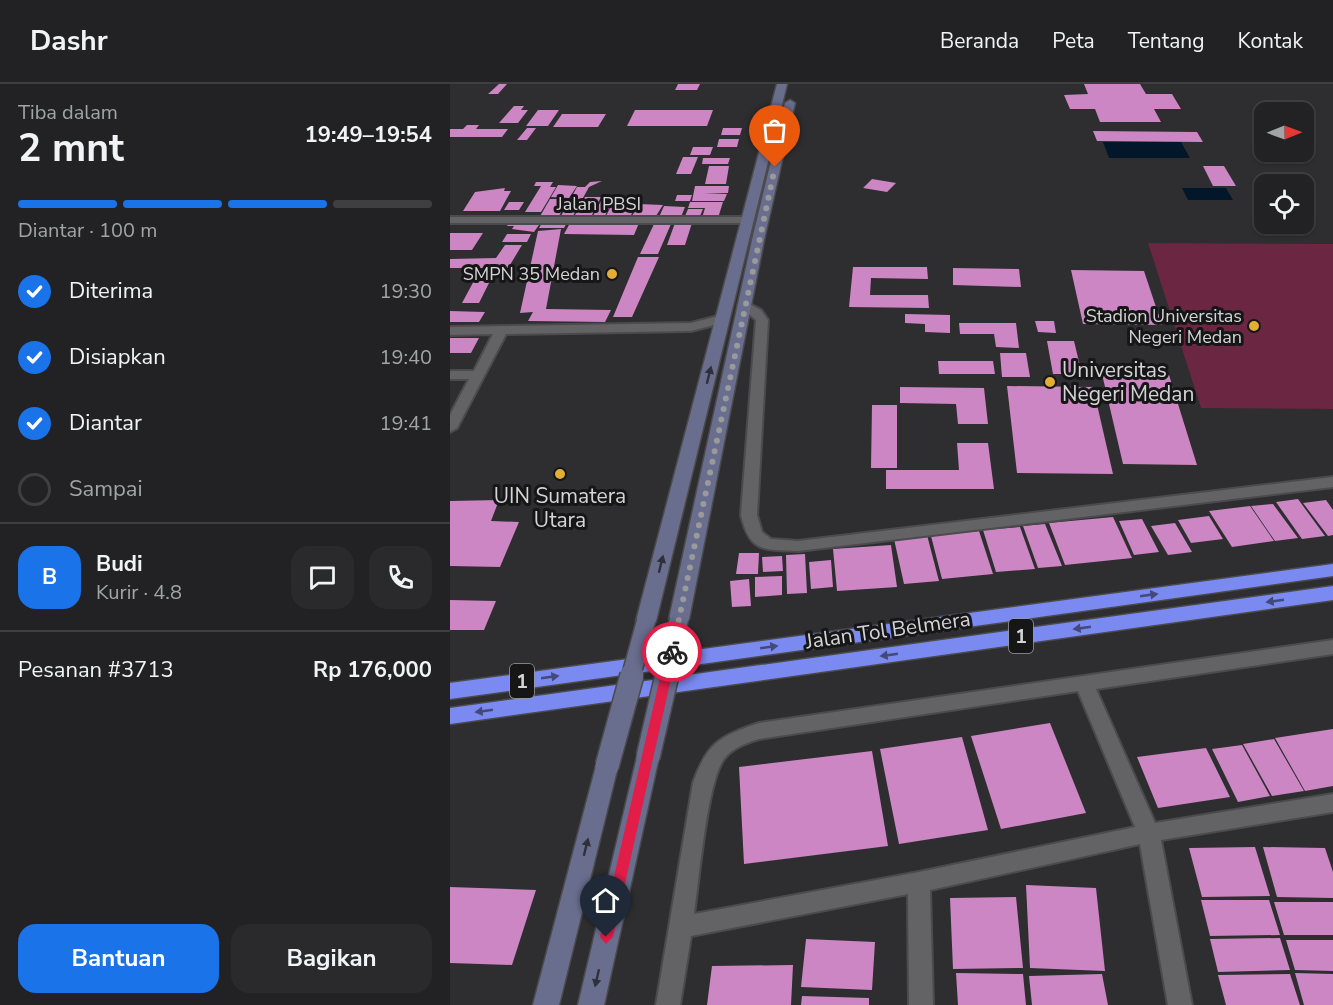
<!DOCTYPE html>
<html lang="id">
<head>
<meta charset="utf-8">
<style>
  :root { --surface:#222224; --page:#2a2a2c; --text:#f1f3f6; --muted:#a2a4a6; --line:#3f3f41; --accent:#1a73e8 }
  body { margin:0; font-family:"Nunito Sans",sans-serif; background:var(--page); color:var(--text); height:100vh; display:flex; flex-direction:column; font-size:22px; white-space:nowrap }
  * { box-sizing:border-box; margin:0 }
  p { font-size:20px; color:var(--muted) }
  .icon { flex:none; width:33px; height:33px; fill:none; stroke:currentColor; stroke-width:2; stroke-linecap:round; stroke-linejoin:round }
  .map { position:relative; flex:1; overflow:hidden }
  .sheet { display:flex; flex-direction:column; background:var(--surface); width:450px }
  .sheet>* { flex:none }
  .needle { width:39px; rotate:89deg }
  .buttons { position:absolute; left:804px; top:18px; display:grid; gap:12px }
  .buttons a { display:grid; place-items:center; width:60px; height:60px; border-radius:12px; background:var(--surface); box-shadow:0 2px 4px #0004,0 0 0 2px var(--line); font-size:30px }
  .pin { position:absolute; display:grid; place-items:center; width:51px; height:51px; color:#fff; margin:-62px -26px; border-radius:50% 50% 50% 0; rotate:-45deg; box-shadow:0 0 6px #0007 }
  .pin .icon { rotate:45deg }
  .courier { position:absolute; display:grid; place-items:center; width:60px; height:60px; margin:-30px; border:4px solid #e11d48; border-radius:50%; background:#fff; color:#222; box-shadow:0 2px 8px #0007 }
  .summary em { font-style:normal; font-weight:700 }
  .summary div { display:flex; flex-direction:column-reverse }
  .summary { display:flex; align-items:center; justify-content:space-between; height:102px; padding:0 18px }
  h1 { font-size:39px; font-weight:700; line-height:45px }
  .bar { display:grid; grid-template-columns:repeat(4,1fr); gap:9px 6px; align-content:center; height:72px; padding:0 18px }
  .bar i { height:8px; border-radius:4px; background:var(--line) }
  .bar .on { background:var(--accent) }
  .bar p { grid-column:span 4 }
  .line { display:flex; align-items:center; gap:15px; padding:0 18px; border-top:2px solid var(--line) }
  .line div { flex:1 }
  .round { display:grid; place-items:center; flex:none; width:63px; height:63px; border-radius:18px; background:var(--page) }
  ol { padding:0 18px; list-style:none }
  li { display:flex; align-items:center; gap:18px; height:66px }
  li p { margin-inline-start:auto }
  li .icon { padding:6px; border-radius:50%; background:var(--accent); color:#fff; stroke-width:4 }
  li:last-child { color:var(--muted) }
  li i { width:33px; height:33px; border:3px solid var(--line); border-radius:50% }
  .action { display:flex; gap:12px; margin-top:auto; padding:12px 18px }
  .action a { flex:1; height:69px; border-radius:18px; background:var(--accent); color:#fff; font-size:24px; font-weight:700; line-height:69px; text-align:center }
  .action a+a { background:var(--page); color:var(--text) }
  header { display:flex; align-items:center; gap:36px; box-sizing:border-box; height:84px; padding:0 30px; background:var(--surface); border-bottom:2px solid var(--line) }
  header strong { font-size:28px }
  nav { display:flex; gap:33px; margin-inline-start:auto; font-size:21px }
  main { display:flex; flex:1; min-height:0 }
  .map>svg:first-child { display:block }
  .green { fill:#6b2641 }
  .water { fill:#02182a }
  .building { fill:#cb86c3 }
  .lines { fill:none; stroke-linecap:round; stroke-linejoin:round }
  .street-casing { stroke:#4b4b4d; stroke-width:4 }
  .secondary-casing { stroke:#4b4b4d; stroke-width:3 }
  .highway-casing { stroke:#4b4b4d; stroke-width:3 }
  .street { fill:#636264; fill-rule:evenodd }
  .secondary { fill:#6a6e8e; fill-rule:evenodd }
  .highway { fill:#7a8af1; fill-rule:evenodd }
  .secondary-bridge-far1-casing { stroke:#4b4b4d; stroke-width:21; stroke-linecap:butt }
  .secondary-bridge-casing { stroke:#4b4b4d; stroke-width:26; stroke-linecap:butt }
  .secondary-bridge-far1 { stroke:#6a6e8e; stroke-width:18 }
  .secondary-bridge { stroke:#6a6e8e; stroke-width:23 }
  .oneway { fill:#2f303b }
  .oneway2 { fill:#434a79 }
  .route { fill:#e11d48 }
  .done { stroke:#9a999b; stroke-width:6; stroke-dasharray:0 10.8 }
  .poi-dot { fill:#e3ae35; stroke:#161617; stroke-width:2 }
  .labels { text-anchor:middle; stroke-width:6; stroke-linejoin:round; paint-order:stroke }
  .far-street-label { font-size:18px; fill:#d4d3d5; stroke:#161617 }
  .far-poi-label { font-size:18px; fill:#d4d3d5; stroke:#161617; text-anchor:end }
  .shield { fill:#161617; stroke:#9b9a9c; stroke-width:1.5 }
  .shield-label { font-size:20px; font-weight:bold; fill:#d4d3d5 }
  .poi-label { font-size:21px; fill:#d4d3d5; stroke:#161617; text-anchor:start }
  .street-label { font-size:21px; fill:#d4d3d5; stroke:#161617 }
</style>
</head>
<body>
<header>
<strong>Dashr</strong>
<nav><a>Beranda</a><a>Peta</a><a>Tentang</a><a>Kontak</a></nav>
</header>
<main>
<section class="sheet">
<div class="summary"><div><h1>2 mnt</h1><p>Tiba dalam</p></div><em>19:49–19:54</em></div>
<div class="bar"><i class="on"></i><i class="on"></i><i class="on"></i><i></i><p>Diantar · 100 m</p></div>
<ol>
<li><svg class="icon" aria-label="check" viewBox="0 0 24 24"><path d="M5 12l5 5 9-10"/></svg>Diterima<p>19:30</p></li>
<li><svg class="icon" aria-label="check" viewBox="0 0 24 24"><path d="M5 12l5 5 9-10"/></svg>Disiapkan<p>19:40</p></li>
<li><svg class="icon" aria-label="check" viewBox="0 0 24 24"><path d="M5 12l5 5 9-10"/></svg>Diantar<p>19:41</p></li>
<li><i></i>Sampai</li>
</ol>
<div class="line" style="height:108px"><b class="round" style="background:var(--accent);color:#fff">B</b><div><b>Budi</b><p>Kurir · 4.8</p></div><a class="round"><svg class="icon" aria-label="chat" viewBox="0 0 24 24"><path d="M4 5h16v11H9l-5 4z"/></svg></a><a class="round"><svg class="icon" aria-label="phone" viewBox="0 0 24 24"><path d="M5 4h4l2 5-3 2q2 4 5 5l2-3 5 2v4C11 20 4 13 5 4z"/></svg></a></div>
<div class="line" style="height:78px"><div>Pesanan #3713</div><b>Rp 176,000</b></div>
<div class="action"><a>Bantuan</a><a>Bagikan</a></div>
</section>
<div class="map">
<svg width="883" height="921" viewBox="0 0 883 921">
  <rect width="100%" height="100%" fill="#2e2d30"/>
  <path class="green" d="M698,159L883,160V325L751,324Z"/>
  <path class="water" d="M653,58H731L740,74H659Z
    M732,104H776L783,116H738Z"/>
  <path class="building" d="M49,0H57L48,10H38Z
    M228,0H250L247,6H225Z
    M634,0H690L696,10H722L731,25H704L711,38H650L645,25H620L614,11L638,10Z
    M64,22H74L71,26H78L68,39H49Z
    M88,26H109L98,42H76Z
    M185,26H263L257,42H177Z
    M112,30H156L148,43H103Z
    M17,41H29L26,45H58L52,53H0V45H13Z
    M77,44H86L77,56H67Z
    M273,44H292L290,51H271Z
    M643,47L747,48L753,58L647,57Z
    M269,55H289L287,63H267Z
    M243,63H263L260,71H240Z
    M233,73H248L241,90H226Z
    M253,74H280L278,80H252Z
    M259,82H279L276,100H255Z
    M753,82H774L786,102H763Z
    M422,95L446,99L437,108L413,104Z
    M152,97L139,103L123,132H111L127,103H135L140,98Z
    M86,98H103L100,103H106L91,128H75L91,102H84Z
    M108,101L127,102L119,114L101,113Z
    M245,102H279L278,109H254L277,110L274,117H242Z
    M55,104L54,107H61L50,127H13L25,108Z
    M227,111H242L240,117H225Z
    M135,113H151L142,131H125Z
    M165,114H175L173,119H187L181,131L156,132Z
    M100,115H118L108,134H89Z
    M152,115H163L155,132H143Z
    M59,118H74L69,126H54Z
    M240,118H273L268,134H252L255,124H238Z
    M189,120L213,121L206,132H182Z
    M214,122L235,123L231,133H209Z
    M238,125H253L250,132H235Z
    M60,137L91,138L84,148L62,145L64,142H57Z
    M93,137H118L114,144H89Z
    M120,139H189L184,151L114,150Z
    M225,139H242L235,161H217Z
    M204,140H221L208,170H190Z
    M111,145L96,225L161,226L155,238L78,237L83,228L70,229L88,147Z
    M0,149H33L22,166H0Z
    M57,150H81L77,158H52Z
    M55,161H72L54,191H36L41,184H0V175L46,174Z
    M188,173H209L182,233H163Z
    M403,183H477L478,195L421,194L420,211H478L479,224L399,223Z
    M503,184L569,185L571,203L503,201Z
    M621,186L694,187L712,241L633,240Z
    M26,193H42L29,219H12Z
    M0,227L35,228L29,238H0Z
    M455,230L500,231V249L475,248V240L455,239Z
    M585,237H604L606,249L588,248Z
    M509,239H566L569,264L546,263L544,250H510Z
    M0,254H29L21,269H0Z
    M597,257H624L632,290H603Z
    M550,269H576L580,293H552Z
    M488,277H543L545,290H489Z
    M652,290L719,291L747,381L673,380Z
    M557,302L643,303L663,390L567,389Z
    M450,303L534,304L538,340H508L506,320L450,319Z
    M422,321H447V384H421Z
    M507,359H538L544,405H436V386H509Z
    M848,415L875,452L852,455L826,418Z
    M49,416L41,437L69,438L50,483L0,482V417Z
    M876,416L883,426V451L878,452L853,419Z
    M823,420L848,454L825,457L801,422Z
    M800,422L824,457L782,463L759,427Z
    M759,432L773,455L741,459L728,436Z
    M663,433L682,474L615,481L599,439Z
    M692,435L709,468L684,471L669,437Z
    M725,439L742,468L718,471L701,442Z
    M595,440L612,482L588,484L573,442Z
    M570,443L585,485L546,488L533,446Z
    M529,447L543,490L492,495L481,452Z
    M477,451L489,497L454,500L444,455Z
    M441,461L447,503L387,507L383,465Z
    M289,469H309L308,490H286Z
    M355,470L357,509L337,510L336,471Z
    M332,472L333,487L313,488L312,473Z
    M381,476L383,503L361,505L359,478Z
    M332,492V511L305,513V493Z
    M299,495L301,522L282,523L280,497Z
    M0,516L46,517L34,546H0Z
    M600,639L636,729L551,745L521,652Z
    M883,645V702L855,707L825,654Z
    M512,653L538,746L449,760L430,665Z
    M824,655L854,707L822,712L793,660Z
    M792,661L820,712L788,718L762,665Z
    M756,664L780,713L708,724L687,673Z
    M422,667L438,762L294,780L289,683Z
    M805,763L820,812L752,813L739,764Z
    M813,763L875,764L883,788V814L827,813Z
    M576,801L646,804L655,887L580,884Z
    M0,803L86,806L62,881L0,879Z
    M566,813L573,884L503,885L500,814Z
    M751,816H819L830,851L760,852Z
    M824,818H883V851H834Z
    M830,854L840,886L768,888L760,855Z
    M356,855L425,858L422,906L351,903Z
    M836,856H883V887L845,886Z
    M343,881L341,921H257L262,882Z
    M506,889L573,890L576,921H508Z
    M845,889L883,890V921H854Z
    M652,890L658,921H582L579,892Z
    M840,890L850,921H776L768,891Z
    M352,912L419,914V921H351Z"/>
  <g class="lines">
    <defs>
      <path id="street" d="M0,133H298L303,136L298,139H0Z
        M294,217L311,226L318,236L307,431L312,448L321,455L348,457L883,393V403L348,467C313,465 300,469 291,431L306,236L288,221Z
        M272,231L276,232V238L241,247L56,250L7,344L0,348V331L19,295H0V287H24L43,250L0,251V243L241,239Z
        M883,556V570L646,605L705,739L883,710V728L711,756L742,921H718L690,760L480,806L483,921H459L458,810L241,852L230,921H206L243,699C257,659 270,652 309,639ZM628,607L685,743L469,788L244,830C249,797 257,698 274,675C282,664 296,659 309,655Z"/>
      <path id="secondary" d="M327,0H337L206,537L203,542H189L186,537Z
        M340,16L345,19L314,156L239,535L236,540H222L219,535L302,156L335,19Z
        M198,664L206,667L209,673L154,921H128L187,673L190,667Z
        M157,673L165,676L168,682L109,921H83L146,682L149,676Z"/>
      <path id="highway" d="M883,480V492L0,615V599Z
        M883,502V516L0,640V624Z"/>
    </defs>
    <use href="#street" class="street-casing"/>
    <use href="#secondary" class="secondary-casing"/>
    <use href="#highway" class="highway-casing"/>
    <use href="#street" class="street"/>
    <use href="#secondary" class="secondary"/>
    <use href="#highway" class="highway"/>
    <defs>
      <path id="secondary-bridge-far1" d="M181,592L196,537
        M216,592L229,535"/>
      <path id="secondary-bridge" d="M198,673L217,591
        M157,682L182,591"/>
    </defs>
    <use href="#secondary-bridge-far1" class="secondary-bridge-far1-casing"/>
    <use href="#secondary-bridge" class="secondary-bridge-casing"/>
    <use href="#secondary-bridge-far1" class="secondary-bridge-far1"/>
    <use href="#secondary-bridge" class="secondary-bridge"/>
  </g>
  <defs><path id="oneway-solid" d="M-6-.8H1V-3.2L6.5 0L1 3.2V.8H-6Z" transform="scale(1.5)"/></defs>
  <g class="oneway">
    <use href="#oneway-solid" transform="translate(259 291) rotate(-76)"/>
    <use href="#oneway-solid" transform="translate(211 480) rotate(-76)"/>
    <use href="#oneway-solid" transform="translate(136 763) rotate(-76)"/>
    <use href="#oneway-solid" transform="translate(147 894) rotate(103)"/>
  </g>
  <g class="oneway2">
    <use href="#oneway-solid" transform="translate(699 511) rotate(-8)"/>
    <use href="#oneway-solid" transform="translate(825 517) rotate(172)"/>
    <use href="#oneway-solid" transform="translate(632 544) rotate(172)"/>
    <use href="#oneway-solid" transform="translate(319 563) rotate(-8)"/>
    <use href="#oneway-solid" transform="translate(439 571) rotate(172)"/>
    <use href="#oneway-solid" transform="translate(100 593) rotate(-8)"/>
    <use href="#oneway-solid" transform="translate(34 627) rotate(172)"/>
  </g>
  <path class="route" d="M222,564L227,568L163,853L156,860L150,853L216,568Z"/>
  <g class="lines">
    <path class="done" d="M222,568L325,83"/>
  </g>
  <g class="poi-dot">
    <circle cx="162" cy="190" r="6"/>
    <circle cx="804" cy="242" r="6"/>
    <circle cx="600" cy="298" r="6"/>
    <circle cx="110" cy="390" r="6"/>
  </g>
  <g class="labels">
    <g class="far-street-label">
      <text x="149" y="126">Jalan PBSI</text>
    </g>
    <g class="far-poi-label">
      <text x="150" y="196">SMPN 35 Medan</text>
      <text x="792" y="238">Stadion Universitas<tspan x="792" dy="21">Negeri Medan</tspan></text>
    </g>
    <g class="shield">
      <rect x="559" y="535" width="24" height="34" rx="4.5"/>
      <rect x="60" y="580" width="24" height="34" rx="4.5"/>
    </g>
    <g class="shield-label">
      <text x="571" y="559">1</text>
      <text x="72" y="604">1</text>
    </g>
    <g class="poi-label">
      <text x="612" y="293">Universitas<tspan x="612" dy="24">Negeri Medan</tspan></text>
      <text x="110" y="419" text-anchor="middle">UIN Sumatera<tspan x="110" dy="24">Utara</tspan></text>
    </g>
    <g class="street-label">
      <text transform="translate(438 546) rotate(-8)" y="7">Jalan Tol Belmera</text>
    </g>
  </g>
</svg>
<div class="buttons">
<a><svg class="needle" viewBox="-14 -14 28 28"><path d="M0-13l5 13h-10z" fill="#e53935"/><path d="M0 13l5-13h-10z" fill="#a2a4a6"/></svg></a>
<a><svg class="icon" aria-label="locate" viewBox="0 0 24 24"><circle cx="12" cy="12" r="6"/><path d="M12 2v4M12 18v4M2 12h4M18 12h4"/></svg></a>
</div>
<div class="pin" style="left:325px;top:83px;background:#ea580c"><svg class="icon" aria-label="bag" viewBox="0 0 24 24"><path d="M5 8h14l-1 12H6zM9 8a3 3 0 0 1 6 0"/></svg></div>
<div class="pin" style="left:156px;top:853px;background:#1f2937"><svg class="icon" aria-label="home" viewBox="0 0 24 24"><path d="M3 11l9-7 9 7M6 9v11h12V9"/></svg></div>
<div class="courier" style="left:222px;top:568px"><svg class="icon" aria-label="bike" viewBox="0 0 24 24"><circle cx="6" cy="16" r="4"/><circle cx="18" cy="16" r="4"/><path d="M6 16l4-8h5l3 8M10 8l3 8H6M13 5h3"/></svg></div>
</div>
</main>
</body>
</html>
